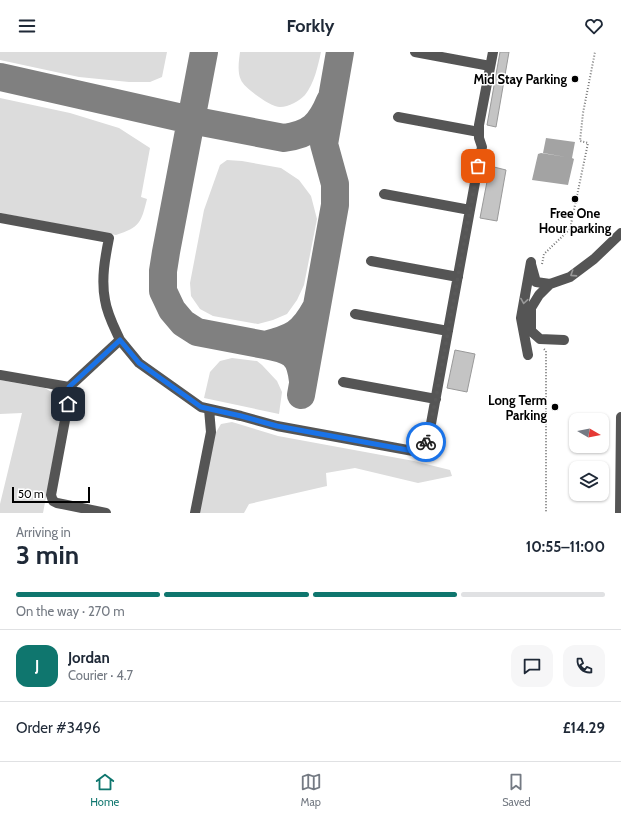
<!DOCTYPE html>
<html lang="en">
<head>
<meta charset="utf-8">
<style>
  :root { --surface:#fff; --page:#f6f6f7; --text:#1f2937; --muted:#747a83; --line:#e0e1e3; --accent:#0f766e }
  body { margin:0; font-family:Cabin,sans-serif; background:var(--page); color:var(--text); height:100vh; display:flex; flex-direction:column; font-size:15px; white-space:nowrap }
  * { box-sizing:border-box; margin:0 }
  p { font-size:13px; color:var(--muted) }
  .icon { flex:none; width:22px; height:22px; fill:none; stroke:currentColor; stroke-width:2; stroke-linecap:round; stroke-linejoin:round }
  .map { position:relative; height:461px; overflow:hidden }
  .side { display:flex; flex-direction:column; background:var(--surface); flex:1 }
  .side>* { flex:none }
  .needle { width:26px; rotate:99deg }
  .buttons { position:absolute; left:569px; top:361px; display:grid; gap:8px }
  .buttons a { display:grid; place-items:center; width:40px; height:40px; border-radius:8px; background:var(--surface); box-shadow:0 1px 3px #0004; font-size:20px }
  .scale { position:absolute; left:12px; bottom:10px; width:78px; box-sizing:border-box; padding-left:4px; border:2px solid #000; border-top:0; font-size:11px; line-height:14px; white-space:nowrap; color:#000; -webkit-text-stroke:3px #fff; paint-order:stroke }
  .pin { position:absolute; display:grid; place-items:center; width:34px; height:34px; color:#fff; margin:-17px; border-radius:8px; box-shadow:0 2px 6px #0006 }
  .courier { position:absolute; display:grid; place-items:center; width:40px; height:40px; margin:-20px; border:3px solid #1a73e8; border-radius:50%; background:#fff; color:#222; box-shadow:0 1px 5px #0007 }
  .overview em { font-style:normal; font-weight:700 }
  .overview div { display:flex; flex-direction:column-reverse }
  .overview { display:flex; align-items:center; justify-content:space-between; height:68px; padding:0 16px }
  h1 { font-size:26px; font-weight:700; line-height:30px }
  .bar { display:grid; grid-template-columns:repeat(4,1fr); gap:6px 4px; align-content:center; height:48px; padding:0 16px }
  .bar i { height:5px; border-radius:3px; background:var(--line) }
  .bar .active { background:var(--accent) }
  .bar p { grid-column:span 4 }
  .line { display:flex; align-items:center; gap:10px; padding:0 16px; border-top:1px solid var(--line) }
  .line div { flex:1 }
  .round { display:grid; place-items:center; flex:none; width:42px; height:42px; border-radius:12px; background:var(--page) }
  header { display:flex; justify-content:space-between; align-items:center; height:52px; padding:0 16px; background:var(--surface); font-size:18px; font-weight:700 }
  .tabs { display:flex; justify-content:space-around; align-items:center; height:56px; border-top:1px solid var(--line); background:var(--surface); font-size:11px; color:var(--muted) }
  .tabs a { display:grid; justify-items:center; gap:2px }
  .tabs .active { color:var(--accent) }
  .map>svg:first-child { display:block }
  .green { fill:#dcdcdc }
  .water { fill:#a3a3a3 }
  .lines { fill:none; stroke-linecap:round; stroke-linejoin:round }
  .taxiway { stroke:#808080; stroke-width:28 }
  .building { fill:#c4c4c4; stroke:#999 }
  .path { stroke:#777; stroke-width:2; stroke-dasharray:1 2; stroke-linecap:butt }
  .minor { stroke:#555; stroke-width:10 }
  .oneway { stroke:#999 }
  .done { stroke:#595959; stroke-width:4; stroke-dasharray:0 7.2 }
  .route { stroke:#1a73e8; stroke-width:5 }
  .poi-dot { fill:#000; stroke:#fff; stroke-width:1.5 }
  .labels { text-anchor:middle; stroke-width:3; stroke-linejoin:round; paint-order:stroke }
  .poi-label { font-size:13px; font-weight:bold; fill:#000; stroke:#fff; text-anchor:end }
</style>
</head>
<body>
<header><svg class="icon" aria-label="menu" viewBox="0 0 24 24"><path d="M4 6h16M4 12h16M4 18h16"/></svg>Forkly<svg class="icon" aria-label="heart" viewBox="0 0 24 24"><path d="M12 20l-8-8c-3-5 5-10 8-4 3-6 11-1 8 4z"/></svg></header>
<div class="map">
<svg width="621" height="461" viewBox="0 0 621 461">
  <rect width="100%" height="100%" fill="#fff"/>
  <path class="green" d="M0,0H167L162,25L150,30H129L79,25L0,8Z
    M240,0H321C318,14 314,32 305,43C299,49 289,55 280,55C271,55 244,36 241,28C237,20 239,8 240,0Z
    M0,46L70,61L119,76L150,96L141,145L147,147C141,171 140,175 116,183L0,161Z
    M227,108L242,109L281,116L299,128L311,144L317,167L304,233L297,248L287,262L273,268L258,272L213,264L200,257L191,244L190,231L204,158L220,113Z
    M232,306L257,309L262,313L277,329L282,340L279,362L204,346L210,320L220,309Z
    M0,328L45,336L56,343L62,360L43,461H0V452L22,361L0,362Z
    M232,370L278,384L414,409L450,418L452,424L418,431L355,416L326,421L327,434L249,452L244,461H199L215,382L221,372Z"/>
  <path class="water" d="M546,86L575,90L572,106L574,107L568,133L532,128L538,102L541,101L566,105L543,101Z"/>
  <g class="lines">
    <path class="taxiway" d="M204,0L166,200L163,219V239L172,258L183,271L197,280L265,293
      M0,25L191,68L284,86C311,82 320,73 330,49
      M303,329C300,301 291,298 265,293C292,286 302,282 316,256
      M301,343L335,153V132L324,92L340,0"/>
  </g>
  <path class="building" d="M500,0H509L496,75L487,73Z
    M490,114L506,118L497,169L480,166Z
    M455,298L475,302L467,340L447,336Z"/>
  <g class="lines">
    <path class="path" d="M542,212L544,202L570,177L588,91L580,89L583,61L595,0
      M544,297L546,299V461"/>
    <path class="minor" d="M415,0L490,14
      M398,65L479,80
      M384,142L470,158
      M0,166L109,186C105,206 101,227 105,248C107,262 114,275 120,288
      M371,209L458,225
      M531,212L536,230L550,232
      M355,262L448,279
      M564,288L540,287L531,279V256L539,243L550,232L570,225L594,207L621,181
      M528,303L521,266L531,210
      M0,323L69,335L120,288L139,311L201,355L241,364L277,374L413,399L423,395L428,388L478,114L482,95L479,86V73L493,0
      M343,330L436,347
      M69,335L68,352L51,443L53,449L57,451L106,461
      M195,461L211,380L209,357
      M620,461L621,365"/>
  </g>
  <defs><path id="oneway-chevron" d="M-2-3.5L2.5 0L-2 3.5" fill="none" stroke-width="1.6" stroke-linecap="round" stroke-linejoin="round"/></defs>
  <g class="oneway">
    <use href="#oneway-chevron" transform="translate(573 222) rotate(147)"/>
    <use href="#oneway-chevron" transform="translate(524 249) rotate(99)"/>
  </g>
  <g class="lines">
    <path class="done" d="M426,390L436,346L478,114"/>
    <path class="route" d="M68,352L69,335L120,288L139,311L201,355L241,364L277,374L413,399L424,395L426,390"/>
  </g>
  <g class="poi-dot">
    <circle cx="575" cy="27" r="4"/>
    <circle cx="575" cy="147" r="4"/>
    <circle cx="555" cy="355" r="4"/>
  </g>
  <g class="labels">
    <g class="poi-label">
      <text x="567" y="32">Mid Stay Parking</text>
      <text x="575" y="166" text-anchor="middle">Free One<tspan x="575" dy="15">Hour parking</tspan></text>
      <text x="547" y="353">Long Term<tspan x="547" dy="15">Parking</tspan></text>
    </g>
  </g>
</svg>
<div class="buttons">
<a><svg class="needle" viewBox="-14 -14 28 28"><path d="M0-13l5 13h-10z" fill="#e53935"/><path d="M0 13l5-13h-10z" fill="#747a83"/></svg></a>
<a><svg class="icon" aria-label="layers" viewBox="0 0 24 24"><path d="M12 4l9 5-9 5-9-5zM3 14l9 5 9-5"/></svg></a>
</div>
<div class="scale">50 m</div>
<div class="pin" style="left:478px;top:114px;background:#ea580c"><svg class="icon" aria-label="bag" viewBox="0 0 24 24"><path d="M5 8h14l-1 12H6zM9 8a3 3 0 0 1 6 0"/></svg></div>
<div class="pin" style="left:68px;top:352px;background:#1f2937"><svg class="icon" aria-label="home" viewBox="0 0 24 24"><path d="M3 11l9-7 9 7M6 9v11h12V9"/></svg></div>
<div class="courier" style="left:426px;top:390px"><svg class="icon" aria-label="bike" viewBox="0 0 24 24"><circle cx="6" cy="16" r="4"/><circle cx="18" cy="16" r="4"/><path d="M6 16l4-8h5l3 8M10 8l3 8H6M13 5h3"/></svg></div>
</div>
<section class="side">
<div class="overview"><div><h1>3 min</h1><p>Arriving in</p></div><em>10:55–11:00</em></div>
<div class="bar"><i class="active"></i><i class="active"></i><i class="active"></i><i></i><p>On the way · 270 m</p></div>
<div class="line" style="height:72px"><b class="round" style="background:var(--accent);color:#fff">J</b><div><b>Jordan</b><p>Courier · 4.7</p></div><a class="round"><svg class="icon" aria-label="chat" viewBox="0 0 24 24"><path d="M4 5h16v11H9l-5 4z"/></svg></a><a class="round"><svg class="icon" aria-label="phone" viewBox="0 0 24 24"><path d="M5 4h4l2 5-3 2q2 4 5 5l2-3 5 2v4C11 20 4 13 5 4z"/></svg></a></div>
<div class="line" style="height:52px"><div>Order #3496</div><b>£14.29</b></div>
</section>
<nav class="tabs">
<a class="active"><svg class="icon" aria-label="home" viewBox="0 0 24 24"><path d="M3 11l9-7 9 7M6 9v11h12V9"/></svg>Home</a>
<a><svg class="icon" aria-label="map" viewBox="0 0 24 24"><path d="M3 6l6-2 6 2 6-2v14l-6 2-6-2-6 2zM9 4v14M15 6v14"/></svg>Map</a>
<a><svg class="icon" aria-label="saved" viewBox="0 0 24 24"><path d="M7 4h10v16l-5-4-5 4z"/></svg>Saved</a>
</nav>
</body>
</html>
